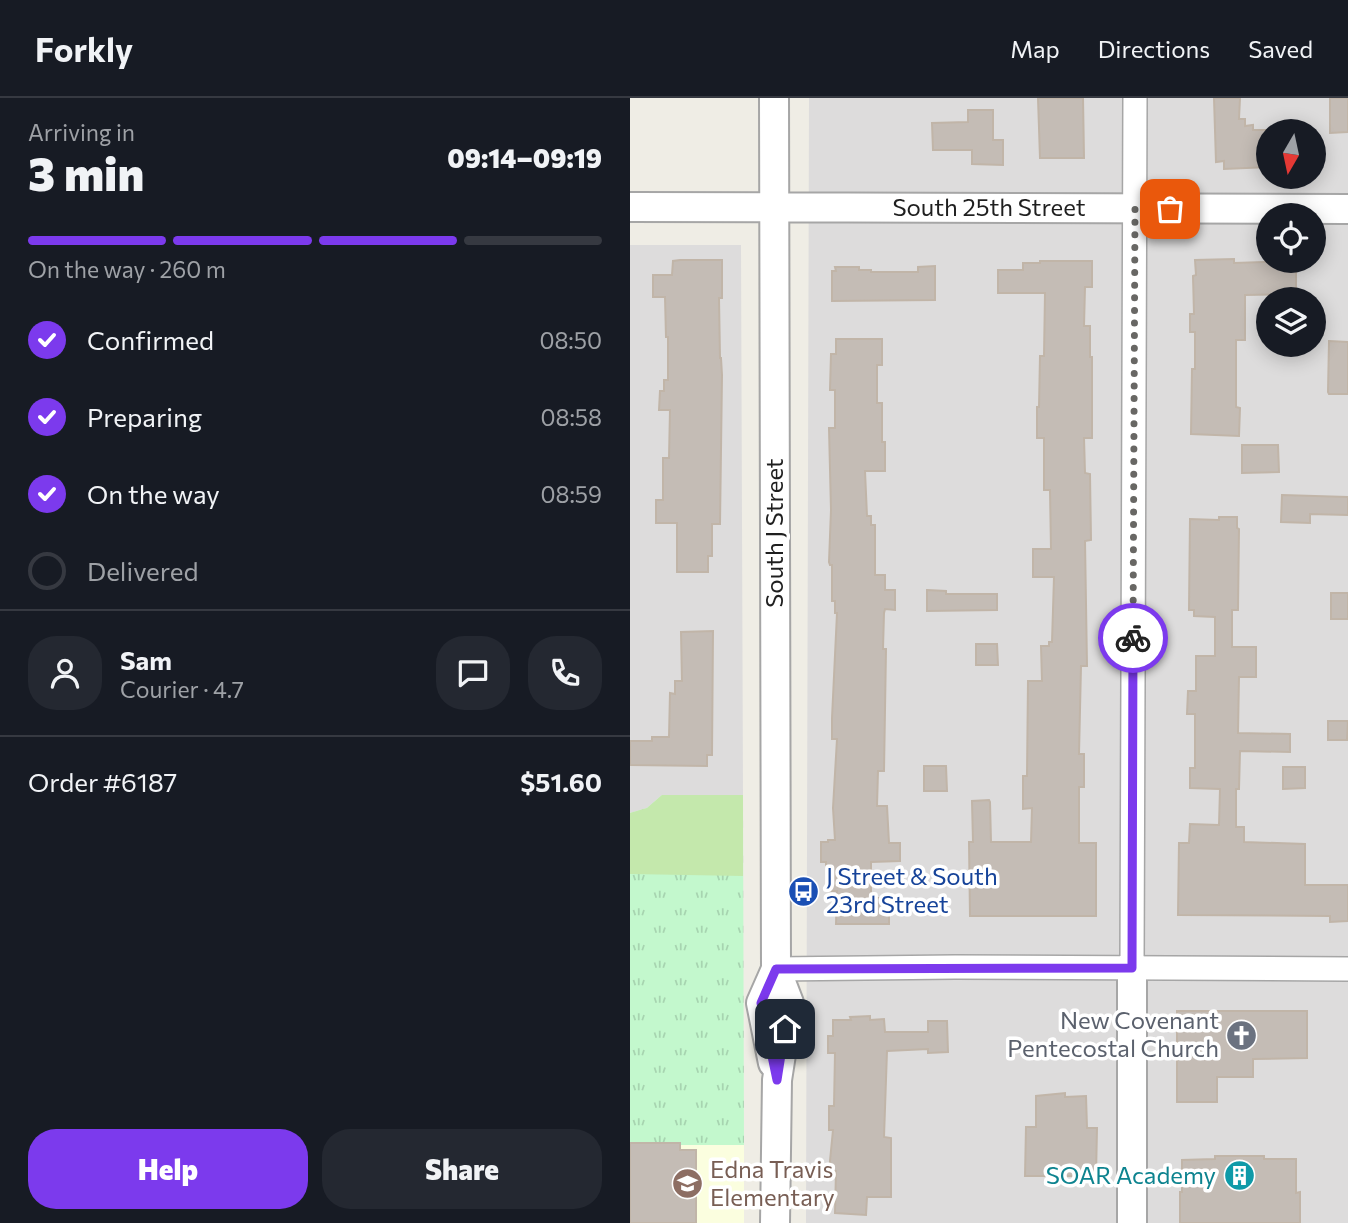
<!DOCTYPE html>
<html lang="en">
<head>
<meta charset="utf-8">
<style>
  :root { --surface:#171b24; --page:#242831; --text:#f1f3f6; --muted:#9ea1a6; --line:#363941; --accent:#7c3aed }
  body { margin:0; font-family:Commissioner,sans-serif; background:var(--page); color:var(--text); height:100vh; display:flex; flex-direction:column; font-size:26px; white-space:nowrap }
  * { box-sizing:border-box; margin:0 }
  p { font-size:23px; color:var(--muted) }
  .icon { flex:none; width:38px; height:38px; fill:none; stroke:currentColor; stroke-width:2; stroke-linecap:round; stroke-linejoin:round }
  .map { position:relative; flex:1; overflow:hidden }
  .details { display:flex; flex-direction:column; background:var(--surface); width:630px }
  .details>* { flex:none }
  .needle { width:46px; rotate:189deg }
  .controls { position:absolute; left:626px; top:21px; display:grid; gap:14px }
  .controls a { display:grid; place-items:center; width:70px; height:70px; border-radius:50%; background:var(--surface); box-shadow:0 4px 18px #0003; font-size:35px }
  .pin { position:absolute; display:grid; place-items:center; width:60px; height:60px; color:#fff; margin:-30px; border-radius:14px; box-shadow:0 4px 10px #0006 }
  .courier { position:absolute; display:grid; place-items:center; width:70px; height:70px; margin:-35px; border:5px solid #7c3aed; border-radius:50%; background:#fff; color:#222; box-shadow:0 2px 9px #0007 }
  .head em { font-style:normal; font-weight:800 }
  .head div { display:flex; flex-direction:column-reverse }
  .head { display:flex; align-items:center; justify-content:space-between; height:119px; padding:0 28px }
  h1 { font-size:46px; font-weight:800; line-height:52px }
  .bar { display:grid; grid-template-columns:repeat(4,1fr); gap:10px 7px; align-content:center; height:84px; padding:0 28px }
  .bar i { height:9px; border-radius:5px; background:var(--line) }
  .bar .current { background:var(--accent) }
  .bar p { grid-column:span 4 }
  .line { display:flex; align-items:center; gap:18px; padding:0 28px; border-top:2px solid var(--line) }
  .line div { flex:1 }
  .round { display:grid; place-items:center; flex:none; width:74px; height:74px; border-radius:28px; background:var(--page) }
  ol { padding:0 28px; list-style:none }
  li { display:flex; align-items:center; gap:21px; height:77px }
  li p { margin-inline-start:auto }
  li .icon { padding:7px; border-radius:50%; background:var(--accent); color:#fff; stroke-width:4 }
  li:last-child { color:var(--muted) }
  li i { width:38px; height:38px; border:4px solid var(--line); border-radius:50% }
  .cta { display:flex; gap:14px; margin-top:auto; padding:14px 28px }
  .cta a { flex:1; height:80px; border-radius:28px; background:var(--accent); color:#fff; font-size:28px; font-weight:800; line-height:80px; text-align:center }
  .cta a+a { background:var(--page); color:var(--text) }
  header { display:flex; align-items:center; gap:42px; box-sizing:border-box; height:98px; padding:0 35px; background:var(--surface); border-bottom:2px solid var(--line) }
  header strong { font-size:33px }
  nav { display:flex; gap:38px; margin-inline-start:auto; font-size:24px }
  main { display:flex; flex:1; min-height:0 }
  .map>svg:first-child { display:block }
  .residential { fill:#dddcdc; fill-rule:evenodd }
  .education { fill:#fbfedf }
  .park { fill:url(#park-tufts) }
  .garden { fill:#c4e8ac }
  .building { fill:#c4bcb5; stroke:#c1b5a8; stroke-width:2 }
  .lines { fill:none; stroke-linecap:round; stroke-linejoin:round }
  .minor-casing { stroke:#a6a6a6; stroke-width:26 }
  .tertiary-casing { stroke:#a6a6a6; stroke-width:32 }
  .minor { stroke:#fff; stroke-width:23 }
  .tertiary { stroke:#fff; stroke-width:28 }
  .done { stroke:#686764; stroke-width:7; stroke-dasharray:0 12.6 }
  .route { stroke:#7c3aed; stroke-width:9 }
  .labels { text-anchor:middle; stroke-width:7; stroke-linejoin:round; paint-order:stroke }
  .street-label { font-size:24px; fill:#1f1f1f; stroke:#fff }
  .transit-label { font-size:24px; fill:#164399; stroke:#fff; text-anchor:start }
  .worship-label { font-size:24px; fill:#5b616d; stroke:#fff; text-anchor:end }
  .education-label { font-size:24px; fill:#785e54; stroke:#fff; text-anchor:start }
  .culture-label { font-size:24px; fill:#0d838f; stroke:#fff; text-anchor:end }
</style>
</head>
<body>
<header>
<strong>Forkly</strong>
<nav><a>Map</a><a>Directions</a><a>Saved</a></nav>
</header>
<main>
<section class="details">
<div class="head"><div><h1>3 min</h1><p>Arriving in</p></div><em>09:14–09:19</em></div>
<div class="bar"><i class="current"></i><i class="current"></i><i class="current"></i><i></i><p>On the way · 260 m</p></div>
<ol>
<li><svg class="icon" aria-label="check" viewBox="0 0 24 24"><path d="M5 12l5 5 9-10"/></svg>Confirmed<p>08:50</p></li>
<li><svg class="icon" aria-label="check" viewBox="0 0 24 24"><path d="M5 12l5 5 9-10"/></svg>Preparing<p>08:58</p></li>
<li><svg class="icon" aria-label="check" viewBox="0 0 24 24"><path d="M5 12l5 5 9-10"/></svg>On the way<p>08:59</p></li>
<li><i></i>Delivered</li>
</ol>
<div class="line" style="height:126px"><a class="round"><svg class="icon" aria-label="person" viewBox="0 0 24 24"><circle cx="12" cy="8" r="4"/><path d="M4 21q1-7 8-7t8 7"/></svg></a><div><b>Sam</b><p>Courier · 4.7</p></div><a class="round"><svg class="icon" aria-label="chat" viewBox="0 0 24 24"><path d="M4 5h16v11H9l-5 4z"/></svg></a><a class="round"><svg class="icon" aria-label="phone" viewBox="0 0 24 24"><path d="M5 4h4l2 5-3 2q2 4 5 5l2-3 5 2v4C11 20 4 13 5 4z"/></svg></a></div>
<div class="line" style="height:91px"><div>Order #6187</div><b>$51.60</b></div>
<div class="cta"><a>Help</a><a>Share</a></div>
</section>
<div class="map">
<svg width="718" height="1125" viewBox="0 0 718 1125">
  <defs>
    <pattern id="park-tufts" width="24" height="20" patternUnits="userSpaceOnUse" patternTransform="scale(1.75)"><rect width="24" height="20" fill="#c3f8cd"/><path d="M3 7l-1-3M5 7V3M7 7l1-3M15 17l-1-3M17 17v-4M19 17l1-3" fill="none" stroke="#a7d4b0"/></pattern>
  </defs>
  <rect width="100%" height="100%" fill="#efede5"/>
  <path class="residential" d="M179,0H718V1125H176ZM639,33H684V79H639ZM639,117H684V163H639ZM639,201H684V247H639Z
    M0,147H111L113,697H32L17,710L0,715Z"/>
  <path class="education" d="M0,1047H114V1125H0Z"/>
  <path class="park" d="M32,697H113L114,1047H0V715L17,710Z"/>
  <path class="garden" d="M32,697H113V778L0,776V715L17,710Z"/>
  <path class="building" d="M408,0H453L454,60H410Z
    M584,0H610L609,21H615V28L623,27V32H639V69L594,71V63L586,64Z
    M700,0H718V34L700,35Z
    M338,12H363V42H373V67L342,66V52H303L302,25L338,24Z
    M604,161V165L666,163V196L615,197V242H606V309L610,310L609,338L561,336L562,271H565V234H560V216H564L563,178L566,177L565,162Z
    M50,162H92V200H89L90,260H91L92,277L90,426H82V458H78V474H47V425H26V402H33V360H39L40,312H29L30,293H34V282H38V239H36L35,199H23V177H42L43,163Z
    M410,163H462V189H455L454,228H460V259H462V340H454L455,375L460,376L461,442L455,443L457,568H451L449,656H454V689H449V745H466V818H340L339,744H343L342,703L359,702L360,704L361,744H401L402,710L393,711V678H397L398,583H412L411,548H419V544H422L424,479H403V451H421L420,392H414V340H407V309H409L410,258H414L415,195H368V172H393V165H410Z
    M305,168V202L202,203V173H206L205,169H229V172H241V174H288V169Z
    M206,241H252V267H247V305H252V344H255V373H235L237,418H241V427H245V477H255V492H265V512L255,511L254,515L253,551H256L254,673H248L247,708H257L259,745H270V763L241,764V800H259V826H206L207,793H200V791H196V764H191V744H198V742H205L203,710L207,641H202V620L207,515H205V503H202V467H200L199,464L201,412L199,330H205V292H200L201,256H206Z
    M699,243L718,244V296H699L698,294Z
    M612,347H648L649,374L612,375Z
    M652,397L718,399V417L680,416V425L651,424Z
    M589,419H607V430L609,431L608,512H602V549H626V579H609L608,635L660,636V654L610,653L609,691H606V729H614V744L675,746V787H718V823L700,824V818L548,817L549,745H559L560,726L589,727L590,691L560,690V670H565V616H557L558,593H566V558H585V519L564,518V512H559L560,421L589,422Z
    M297,492L316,493V496H367V512L297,513Z
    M701,495H718V521H701Z
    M83,533L82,657H77V668L0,667V643H22V639H39L40,595L45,596V583H52L51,534Z
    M346,546H367L368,567H346Z
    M698,623H718L717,642H698Z
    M294,668H316L317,693H294Z
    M653,669H675V690L653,691Z
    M547,913H677V960L623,961V979H587V1004H547Z
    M240,918V922L254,921L255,934H298V923H317L318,954L298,955V951L257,953L254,1039L261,1040V1099H237L236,1117L205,1115L206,1073H199L203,1032H199V1008H204L205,955H198V938H203V922H221L220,919Z
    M435,995V999L456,998L457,1030H467L466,1078H395L396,1029H406V998Z
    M0,1045H50V1052H66V1125H0Z
    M585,1058H634V1061H666V1095L670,1094V1125H550V1094H552V1062L585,1061Z"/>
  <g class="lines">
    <defs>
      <path id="minor" d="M502,870L505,0
        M146,871L325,869L718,871"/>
      <path id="tertiary" d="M144,0L146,871L159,905L147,982L145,1125
        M0,109L718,111
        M143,965L131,905L146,871
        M502,1125V870"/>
    </defs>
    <use href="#minor" class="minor-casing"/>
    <use href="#tertiary" class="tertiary-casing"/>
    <use href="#minor" class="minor"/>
    <use href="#tertiary" class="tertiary"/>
  </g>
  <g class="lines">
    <path class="done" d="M503,540L505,111H540"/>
    <path class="route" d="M155,931L147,982L131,905L146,871L502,870L503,540"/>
  </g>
  <defs>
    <symbol id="bus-disc" viewBox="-11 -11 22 22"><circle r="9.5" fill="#1a4fb4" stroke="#fff"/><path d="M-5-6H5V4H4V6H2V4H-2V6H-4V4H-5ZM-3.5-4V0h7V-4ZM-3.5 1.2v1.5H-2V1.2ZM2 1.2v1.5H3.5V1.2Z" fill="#fff"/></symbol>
    <symbol id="church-disc" viewBox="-11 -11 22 22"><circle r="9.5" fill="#6b7280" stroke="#fff"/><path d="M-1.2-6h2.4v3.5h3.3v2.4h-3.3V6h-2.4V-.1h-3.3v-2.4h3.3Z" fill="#fff"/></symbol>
    <symbol id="building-disc" viewBox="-11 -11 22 22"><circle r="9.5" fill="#0f9aa8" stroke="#fff"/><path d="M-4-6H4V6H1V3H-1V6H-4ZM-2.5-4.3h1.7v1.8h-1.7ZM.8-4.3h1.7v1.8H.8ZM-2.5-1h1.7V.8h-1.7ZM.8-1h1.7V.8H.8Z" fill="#fff"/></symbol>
    <symbol id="school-disc" viewBox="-11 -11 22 22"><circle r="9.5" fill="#8d6e63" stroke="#fff"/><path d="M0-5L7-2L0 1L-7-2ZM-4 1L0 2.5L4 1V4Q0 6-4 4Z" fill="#fff"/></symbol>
  </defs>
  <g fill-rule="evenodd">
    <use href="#bus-disc" x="156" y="776" width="35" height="35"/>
    <use href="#church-disc" x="594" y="920" width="35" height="35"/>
    <use href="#building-disc" x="592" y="1060" width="35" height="35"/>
    <use href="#school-disc" x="40" y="1068" width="35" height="35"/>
  </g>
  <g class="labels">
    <g class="street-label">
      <text x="359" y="118">South 25th Street</text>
      <text transform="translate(145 435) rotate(-90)" y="8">South J Street</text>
    </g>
    <g class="transit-label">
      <text x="196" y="787">J Street &amp; South<tspan x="196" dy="28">23rd Street</tspan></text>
    </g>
    <g class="worship-label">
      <text x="589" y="931">New Covenant<tspan x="589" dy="28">Pentecostal Church</tspan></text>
    </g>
    <g class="education-label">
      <text x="80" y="1080">Edna Travis<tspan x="80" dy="28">Elementary</tspan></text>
    </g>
    <g class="culture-label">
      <text x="586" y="1086">SOAR Academy</text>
    </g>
  </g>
</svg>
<div class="controls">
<a><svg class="needle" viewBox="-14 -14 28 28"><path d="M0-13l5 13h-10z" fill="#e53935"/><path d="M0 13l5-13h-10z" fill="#9ea1a6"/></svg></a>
<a><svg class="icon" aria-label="locate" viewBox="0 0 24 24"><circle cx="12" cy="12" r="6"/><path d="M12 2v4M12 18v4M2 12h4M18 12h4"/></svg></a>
<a><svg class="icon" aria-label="layers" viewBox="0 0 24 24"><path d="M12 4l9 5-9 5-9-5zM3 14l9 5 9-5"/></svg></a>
</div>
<div class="pin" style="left:540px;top:111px;background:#ea580c"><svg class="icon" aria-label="bag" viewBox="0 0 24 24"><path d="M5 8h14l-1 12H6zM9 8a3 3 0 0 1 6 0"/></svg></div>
<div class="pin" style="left:155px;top:931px;background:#1f2937"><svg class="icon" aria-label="home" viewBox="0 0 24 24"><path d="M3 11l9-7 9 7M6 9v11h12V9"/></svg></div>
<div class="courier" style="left:503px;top:540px"><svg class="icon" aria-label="bike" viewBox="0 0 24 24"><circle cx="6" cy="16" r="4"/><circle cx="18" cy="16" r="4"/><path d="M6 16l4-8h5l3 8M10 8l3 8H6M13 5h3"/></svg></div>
</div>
</main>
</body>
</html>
